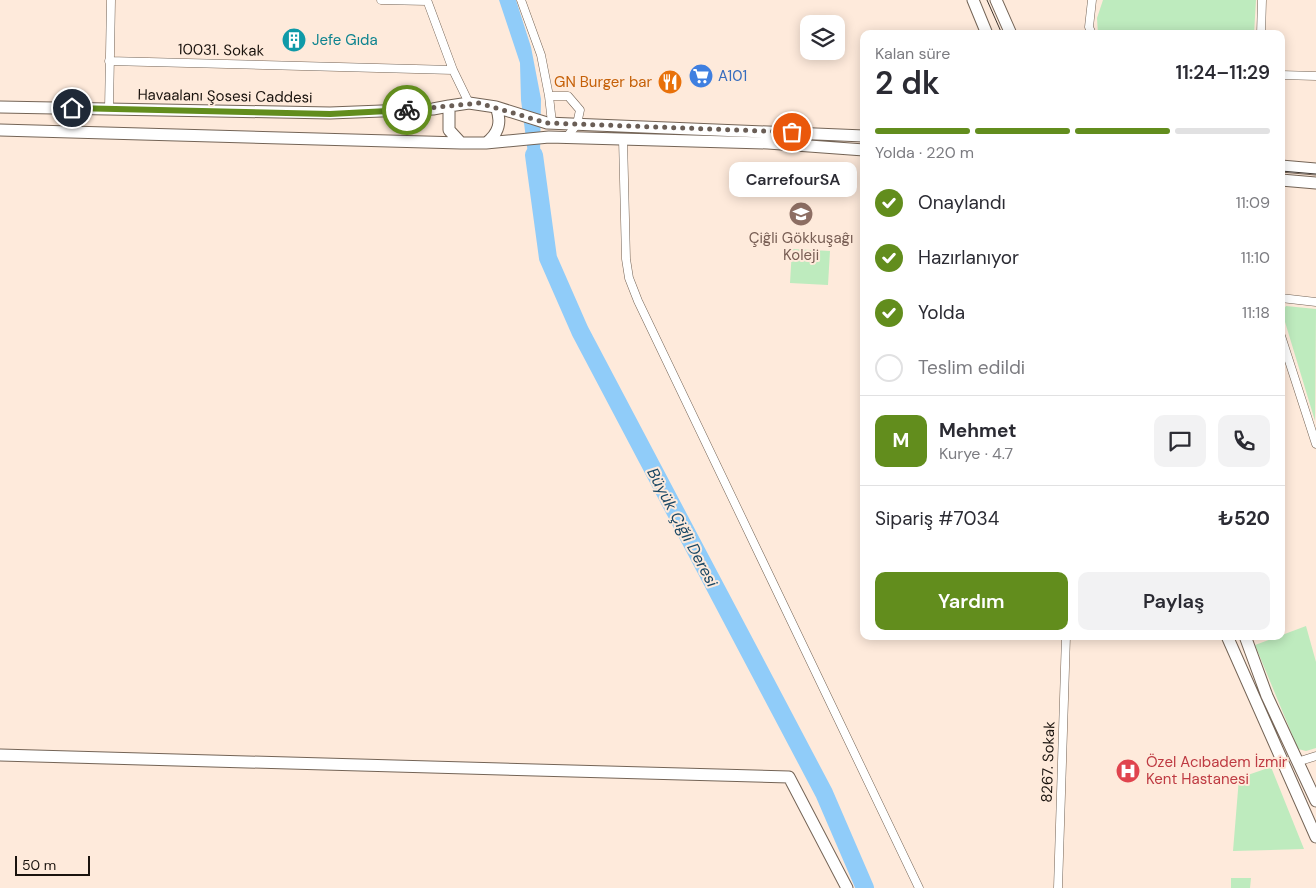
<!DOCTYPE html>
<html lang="tr">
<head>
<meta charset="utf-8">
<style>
  :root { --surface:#fff; --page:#f2f2f3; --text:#2b2b33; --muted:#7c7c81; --line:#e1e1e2; --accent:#628d1d }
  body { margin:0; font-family:"DM Sans",sans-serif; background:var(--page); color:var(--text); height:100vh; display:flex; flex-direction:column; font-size:19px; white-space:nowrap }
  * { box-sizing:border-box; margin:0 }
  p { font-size:16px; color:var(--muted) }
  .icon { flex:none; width:28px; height:28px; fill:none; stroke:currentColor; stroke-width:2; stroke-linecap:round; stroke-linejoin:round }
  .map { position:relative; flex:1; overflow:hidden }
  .sheet { position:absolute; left:860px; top:30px; width:425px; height:610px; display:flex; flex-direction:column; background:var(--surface); border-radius:10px; box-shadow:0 2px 12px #0003 }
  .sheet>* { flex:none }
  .fabs { position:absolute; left:800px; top:15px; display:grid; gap:10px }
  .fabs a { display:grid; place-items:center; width:45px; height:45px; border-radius:10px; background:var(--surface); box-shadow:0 2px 12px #0003; font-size:25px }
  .scale { position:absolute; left:15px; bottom:12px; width:75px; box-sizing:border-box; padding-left:5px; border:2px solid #1a130e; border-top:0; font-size:14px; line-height:18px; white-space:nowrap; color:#1a130e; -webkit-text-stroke:4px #feeadb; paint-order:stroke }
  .pin { position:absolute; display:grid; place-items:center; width:42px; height:42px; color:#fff; margin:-21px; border:2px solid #fff; border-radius:50%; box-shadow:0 1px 5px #0007 }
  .courier { position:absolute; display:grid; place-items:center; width:50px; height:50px; margin:-25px; border:4px solid #628d1d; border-radius:50%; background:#fff; color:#222; box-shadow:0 1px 6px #0007 }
  .bubble { position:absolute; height:35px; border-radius:10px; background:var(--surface); box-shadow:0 2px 12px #0003; font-size:16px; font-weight:600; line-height:35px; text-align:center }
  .headline em { font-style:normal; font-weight:600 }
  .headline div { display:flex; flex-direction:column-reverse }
  .headline { display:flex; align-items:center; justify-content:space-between; height:85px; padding:0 15px }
  h1 { font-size:32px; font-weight:600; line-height:38px }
  .bar { display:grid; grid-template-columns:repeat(4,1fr); gap:8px 5px; align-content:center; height:60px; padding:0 15px }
  .bar i { height:6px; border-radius:4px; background:var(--line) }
  .bar .on { background:var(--accent) }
  .bar p { grid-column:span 4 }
  .line { display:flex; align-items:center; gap:12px; padding:0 15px; border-top:1px solid var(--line) }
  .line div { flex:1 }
  .round { display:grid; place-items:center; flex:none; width:52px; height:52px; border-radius:10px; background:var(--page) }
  ol { padding:0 15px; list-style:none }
  li { display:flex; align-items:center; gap:15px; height:55px }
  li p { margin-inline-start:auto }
  li .icon { padding:5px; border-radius:50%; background:var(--accent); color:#fff; stroke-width:4 }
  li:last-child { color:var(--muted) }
  li i { width:28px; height:28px; border:2px solid var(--line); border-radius:50% }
  .primary-button { display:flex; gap:10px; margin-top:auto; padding:10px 15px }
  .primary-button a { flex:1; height:58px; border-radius:10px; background:var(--accent); color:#fff; font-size:20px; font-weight:600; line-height:58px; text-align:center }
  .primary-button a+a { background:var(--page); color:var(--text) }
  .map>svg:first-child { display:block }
  .green { fill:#beebbe }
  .water { fill:#90ccf9 }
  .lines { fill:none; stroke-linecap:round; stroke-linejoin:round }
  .river { stroke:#90ccf9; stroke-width:18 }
  .street-casing { stroke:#746456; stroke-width:9 }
  .secondary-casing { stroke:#746456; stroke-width:13 }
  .street { stroke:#fff; stroke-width:8 }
  .secondary { stroke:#fff; stroke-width:11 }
  .tram { stroke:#3e352f; stroke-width:1 }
  .done { stroke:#6a5e56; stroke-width:5; stroke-dasharray:0 9 }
  .route { stroke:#628d1d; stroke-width:6 }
  .labels { text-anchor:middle; stroke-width:4; stroke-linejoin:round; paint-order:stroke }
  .culture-label { font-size:15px; fill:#0d838f; stroke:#feeadb; text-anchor:start }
  .street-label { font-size:15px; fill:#1a130e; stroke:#feeadb }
  .shop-label { font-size:15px; fill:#366cbe; stroke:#feeadb; text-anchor:start }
  .food-label { font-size:15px; fill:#c56008; stroke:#feeadb; text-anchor:end }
  .education-label { font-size:15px; fill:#785e54; stroke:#feeadb }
  .health-label { font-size:15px; fill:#be3a42; stroke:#feeadb; text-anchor:start }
  .water-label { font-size:16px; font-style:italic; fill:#194765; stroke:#feeadb }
</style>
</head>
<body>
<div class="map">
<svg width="1316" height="888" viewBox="0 0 1316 888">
  <rect width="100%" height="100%" fill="#feeadb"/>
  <path class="green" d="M1103,0H1256L1254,34H1098L1097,18Z
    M792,249L830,251L828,285L790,283Z
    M1286,306L1316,309L1315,421L1282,312Z
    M1306,626L1316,662V748L1306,751L1298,749L1255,645Z
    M1271,767L1304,849L1233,851L1239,778Z
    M1231,878H1251L1250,888H1231Z"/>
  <path class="water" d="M499,0H516L531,47L541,99L540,155L528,154L521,100L520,63Z"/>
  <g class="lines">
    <path class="river" d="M534,155L548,258L580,331L824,793L865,888"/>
    <defs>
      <path id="street" d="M381,0L427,1
        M427,0L453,70L469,103
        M521,0L541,55L549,96H568L580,110L577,124L567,137
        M1092,34L1089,27L1092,0
        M1261,34L1262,0
        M109,61L453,70
        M1281,75L1316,76
        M549,96L552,123
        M109,109L111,0
        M623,139L626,259L629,278L638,301L919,888
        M1281,298L1316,302
        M1281,336L1316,444
        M1297,762L1316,756
        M1058,888L1066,636"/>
      <path id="secondary" d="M973,0L987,34
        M996,0L1011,34
        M469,103L496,107C502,122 499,133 486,143H461L449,130V106Z
        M0,107L330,113L433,109L449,106
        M496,107L547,123L864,136
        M0,130L461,143
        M486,143L549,137L768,143L864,150
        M1281,166L1316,169
        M1281,180L1316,183
        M1227,636L1316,837
        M1245,636L1267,696L1316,801
        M0,755L789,777L847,888"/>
    </defs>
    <use href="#street" class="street-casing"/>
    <use href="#secondary" class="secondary-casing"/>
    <use href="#street" class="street"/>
    <use href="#secondary" class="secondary"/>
    <path class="tram" d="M987,0L1002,34
      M1281,171L1316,174"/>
  </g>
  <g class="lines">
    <path class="done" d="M407,110L479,103L547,123L792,132"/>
    <path class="route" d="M72,108L330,114L407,110"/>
  </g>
  <defs>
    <symbol id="building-disc" viewBox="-11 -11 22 22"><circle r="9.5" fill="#0f9aa8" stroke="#feeadb"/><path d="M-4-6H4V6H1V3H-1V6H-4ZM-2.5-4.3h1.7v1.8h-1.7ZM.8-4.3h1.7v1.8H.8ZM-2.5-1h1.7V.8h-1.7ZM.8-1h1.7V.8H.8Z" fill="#fff"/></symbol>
    <symbol id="supermarket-disc" viewBox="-11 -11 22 22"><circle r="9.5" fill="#3f7fe0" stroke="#feeadb"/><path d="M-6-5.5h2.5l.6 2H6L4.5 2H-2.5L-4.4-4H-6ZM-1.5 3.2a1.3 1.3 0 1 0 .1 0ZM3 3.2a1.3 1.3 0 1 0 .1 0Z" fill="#fff"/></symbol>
    <symbol id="restaurant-disc" viewBox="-11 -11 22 22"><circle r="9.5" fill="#e8710a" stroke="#feeadb"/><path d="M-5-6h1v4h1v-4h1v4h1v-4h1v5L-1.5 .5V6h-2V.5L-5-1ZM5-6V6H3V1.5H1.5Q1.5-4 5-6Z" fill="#fff"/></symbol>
    <symbol id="school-disc" viewBox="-11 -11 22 22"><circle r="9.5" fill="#8d6e63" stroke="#feeadb"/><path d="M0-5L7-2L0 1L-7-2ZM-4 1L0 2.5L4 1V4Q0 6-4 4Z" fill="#fff"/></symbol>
    <symbol id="hospital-disc" viewBox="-11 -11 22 22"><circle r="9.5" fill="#e0444e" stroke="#feeadb"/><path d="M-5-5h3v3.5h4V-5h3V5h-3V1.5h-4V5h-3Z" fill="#fff"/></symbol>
  </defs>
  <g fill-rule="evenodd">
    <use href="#building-disc" x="280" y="26" width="28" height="28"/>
    <use href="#supermarket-disc" x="687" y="62" width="28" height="28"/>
    <use href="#restaurant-disc" x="656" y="68" width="28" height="28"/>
    <use href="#school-disc" x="787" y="200" width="28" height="28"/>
    <use href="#hospital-disc" x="1114" y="757" width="28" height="28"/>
  </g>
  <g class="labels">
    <g class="culture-label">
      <text x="312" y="45">Jefe Gıda</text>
    </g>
    <g class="street-label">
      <text transform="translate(221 50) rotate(1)" y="5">10031. Sokak</text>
      <text transform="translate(225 96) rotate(1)" y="5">Havaalanı Şosesi Caddesi</text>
      <text transform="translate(1048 762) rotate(-88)" y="5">8267. Sokak</text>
    </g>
    <g class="shop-label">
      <text x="718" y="81">A101</text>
    </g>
    <g class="food-label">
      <text x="652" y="87">GN Burger bar</text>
    </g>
    <g class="education-label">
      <text x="801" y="243">Çiĝli Gökkuşaĝı<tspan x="801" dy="17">Koleji</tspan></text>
    </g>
    <g class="health-label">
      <text x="1146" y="767">Özel Acıbadem İzmir<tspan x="1146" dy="17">Kent Hastanesi</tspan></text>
    </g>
    <g class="water-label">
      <text transform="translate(683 527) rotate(62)" y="6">Büyük Çiğli Deresi</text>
    </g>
  </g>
</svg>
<div class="fabs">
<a><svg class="icon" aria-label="layers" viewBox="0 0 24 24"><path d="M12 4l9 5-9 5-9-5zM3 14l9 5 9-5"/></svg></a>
</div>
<div class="scale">50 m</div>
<div class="pin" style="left:792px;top:132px;background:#ea580c"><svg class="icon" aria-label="bag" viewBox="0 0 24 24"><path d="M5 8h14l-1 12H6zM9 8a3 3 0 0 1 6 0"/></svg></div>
<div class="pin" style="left:72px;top:108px;background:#1f2937"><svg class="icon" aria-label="home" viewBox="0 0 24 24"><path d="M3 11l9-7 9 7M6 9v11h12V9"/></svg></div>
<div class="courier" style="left:407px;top:110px"><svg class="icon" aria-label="bike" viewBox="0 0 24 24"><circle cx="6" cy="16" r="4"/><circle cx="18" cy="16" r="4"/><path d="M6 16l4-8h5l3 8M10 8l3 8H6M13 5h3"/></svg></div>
<div class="bubble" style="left:729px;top:162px;width:128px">CarrefourSA</div>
<section class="sheet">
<div class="headline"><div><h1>2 dk</h1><p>Kalan süre</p></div><em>11:24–11:29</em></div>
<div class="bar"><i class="on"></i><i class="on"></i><i class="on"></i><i></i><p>Yolda · 220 m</p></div>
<ol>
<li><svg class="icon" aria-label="check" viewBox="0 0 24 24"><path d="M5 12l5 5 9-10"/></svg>Onaylandı<p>11:09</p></li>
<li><svg class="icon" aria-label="check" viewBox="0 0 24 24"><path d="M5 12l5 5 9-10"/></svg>Hazırlanıyor<p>11:10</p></li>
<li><svg class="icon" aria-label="check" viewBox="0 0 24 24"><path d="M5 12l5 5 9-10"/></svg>Yolda<p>11:18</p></li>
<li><i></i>Teslim edildi</li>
</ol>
<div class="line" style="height:90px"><b class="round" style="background:var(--accent);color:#fff">M</b><div><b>Mehmet</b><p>Kurye · 4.7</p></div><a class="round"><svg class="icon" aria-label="chat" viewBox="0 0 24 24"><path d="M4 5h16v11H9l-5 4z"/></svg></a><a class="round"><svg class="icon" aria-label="phone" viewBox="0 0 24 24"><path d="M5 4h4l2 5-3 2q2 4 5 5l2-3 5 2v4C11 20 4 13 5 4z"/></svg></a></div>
<div class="line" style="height:65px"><div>Sipariş #7034</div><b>₺520</b></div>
<div class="primary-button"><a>Yardım</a><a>Paylaş</a></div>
</section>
</div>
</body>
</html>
